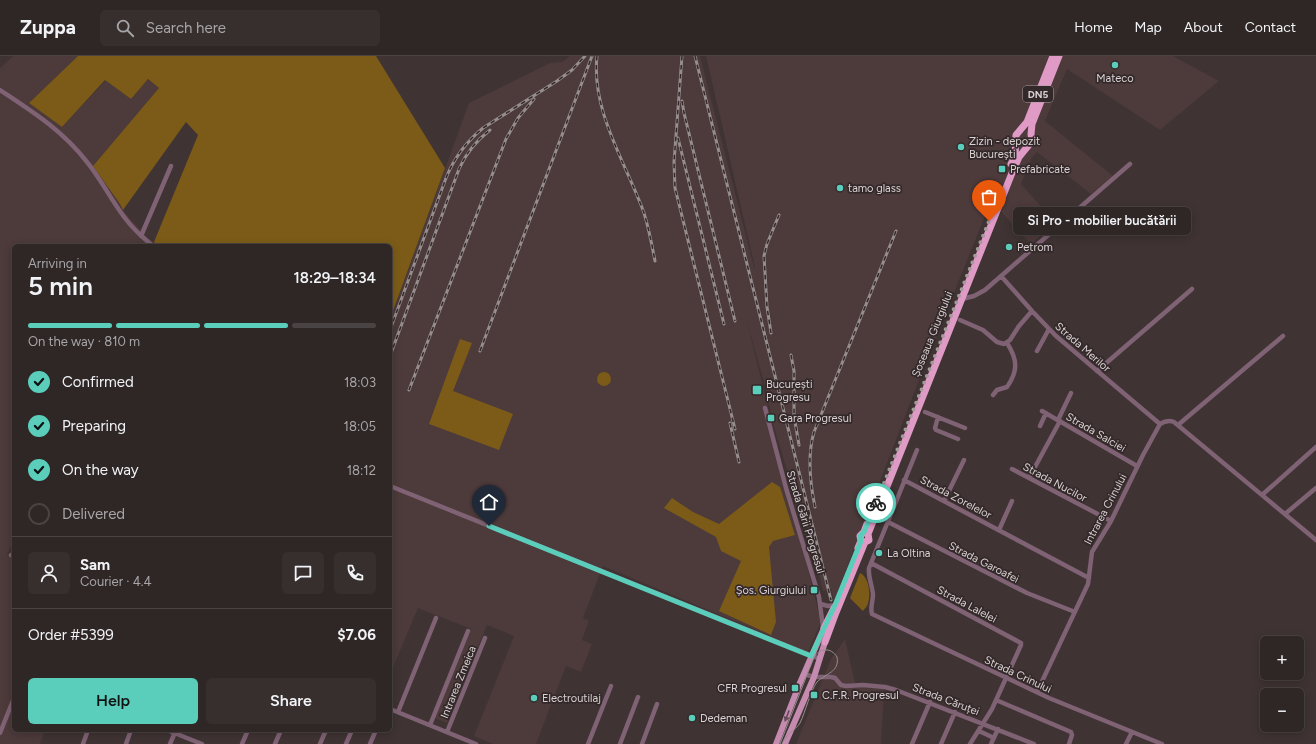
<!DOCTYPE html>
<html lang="en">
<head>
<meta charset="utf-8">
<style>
  :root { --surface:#2f2626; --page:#372e2e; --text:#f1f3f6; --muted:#a7a5a7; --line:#4a4343; --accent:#5bcebb }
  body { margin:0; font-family:Figtree,sans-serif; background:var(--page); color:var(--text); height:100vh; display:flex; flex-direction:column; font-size:15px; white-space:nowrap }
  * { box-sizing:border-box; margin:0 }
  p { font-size:13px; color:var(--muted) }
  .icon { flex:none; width:22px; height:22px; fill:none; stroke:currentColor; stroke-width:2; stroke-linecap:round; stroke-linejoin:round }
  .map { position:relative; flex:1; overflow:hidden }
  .details { position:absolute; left:12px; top:188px; width:380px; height:488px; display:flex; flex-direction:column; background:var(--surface); border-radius:6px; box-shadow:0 2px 10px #0003,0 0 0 1px var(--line) }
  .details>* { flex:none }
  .tools { position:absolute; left:1260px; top:580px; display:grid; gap:8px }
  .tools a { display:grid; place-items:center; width:44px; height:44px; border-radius:6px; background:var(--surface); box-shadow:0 2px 10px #0003,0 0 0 1px var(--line); font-size:20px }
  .pin { position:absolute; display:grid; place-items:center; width:34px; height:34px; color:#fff; margin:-41px -17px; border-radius:50% 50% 50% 0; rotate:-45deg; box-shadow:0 0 4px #0007 }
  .pin .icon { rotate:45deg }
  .courier { position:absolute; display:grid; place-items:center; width:40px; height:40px; margin:-20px; border:3px solid #5bcebb; border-radius:50%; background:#fff; color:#222; box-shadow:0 1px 5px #0007 }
  .bubble { position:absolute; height:28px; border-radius:6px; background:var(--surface); box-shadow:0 2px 10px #0003,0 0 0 1px var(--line); font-size:13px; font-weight:600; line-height:28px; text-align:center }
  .headline em { font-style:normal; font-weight:600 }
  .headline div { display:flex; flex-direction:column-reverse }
  .headline { display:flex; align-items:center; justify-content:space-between; height:68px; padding:0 16px }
  h1 { font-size:26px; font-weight:600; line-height:30px }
  .bar { display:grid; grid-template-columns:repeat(4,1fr); gap:6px 4px; align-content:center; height:48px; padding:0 16px }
  .bar i { height:5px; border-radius:3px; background:var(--line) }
  .bar .current { background:var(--accent) }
  .bar p { grid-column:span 4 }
  .line { display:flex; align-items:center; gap:10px; padding:0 16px; border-top:1px solid var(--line) }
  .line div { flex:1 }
  .round { display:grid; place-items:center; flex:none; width:42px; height:42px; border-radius:6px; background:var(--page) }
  ol { padding:0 16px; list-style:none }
  li { display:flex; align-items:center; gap:12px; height:44px }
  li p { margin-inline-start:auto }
  li .icon { padding:4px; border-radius:50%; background:var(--accent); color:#111; stroke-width:4 }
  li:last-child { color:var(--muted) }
  li i { width:22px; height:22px; border:2px solid var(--line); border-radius:50% }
  .primary-button { display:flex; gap:8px; margin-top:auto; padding:8px 16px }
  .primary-button a { flex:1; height:46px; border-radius:6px; background:var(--accent); color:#111; font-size:16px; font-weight:600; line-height:46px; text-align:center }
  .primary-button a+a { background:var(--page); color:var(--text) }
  header { display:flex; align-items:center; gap:24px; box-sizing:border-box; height:56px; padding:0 20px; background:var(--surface); border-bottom:1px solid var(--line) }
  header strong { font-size:19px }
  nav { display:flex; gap:22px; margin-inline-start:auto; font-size:14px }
  .search { width:280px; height:36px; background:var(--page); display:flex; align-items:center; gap:10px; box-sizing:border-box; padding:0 14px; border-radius:6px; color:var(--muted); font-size:15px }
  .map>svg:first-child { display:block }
  .built { fill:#4d3a3b }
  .green { fill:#7b5b17 }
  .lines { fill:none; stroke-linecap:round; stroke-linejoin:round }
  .minor { stroke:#7f6273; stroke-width:4.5 }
  .major { stroke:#c58aaf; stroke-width:6 }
  .highway { stroke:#e09ac6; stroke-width:7 }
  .tram { stroke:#968d8d; stroke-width:1 }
  .rail-casing { stroke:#968d8d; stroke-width:3 }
  .rail { stroke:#34292a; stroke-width:1.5; stroke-dasharray:4.5; stroke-linecap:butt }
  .oneway { fill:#674b59 }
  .done { stroke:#a49a9b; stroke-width:4; stroke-dasharray:0 7.2 }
  .route { stroke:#5bcebb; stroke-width:5 }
  .poi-dot { fill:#5bcebb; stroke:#34292a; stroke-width:1.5 }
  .labels { text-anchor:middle; stroke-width:3.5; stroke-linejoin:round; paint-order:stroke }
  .shield { fill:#34292a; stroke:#a89fa0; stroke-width:1 }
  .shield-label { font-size:10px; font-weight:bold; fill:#dad2d3 }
  .poi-label { font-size:11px; fill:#dad2d3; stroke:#34292a; text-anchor:start }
  .street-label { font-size:11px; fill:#dad2d3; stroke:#34292a }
</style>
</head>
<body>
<header>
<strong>Zuppa</strong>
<div class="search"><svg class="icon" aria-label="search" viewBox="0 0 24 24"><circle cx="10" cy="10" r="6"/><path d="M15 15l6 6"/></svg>Search here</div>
<nav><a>Home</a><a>Map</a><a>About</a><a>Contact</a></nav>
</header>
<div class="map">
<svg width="1316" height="688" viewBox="0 0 1316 688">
  <rect width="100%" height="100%" fill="#3f3333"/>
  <path class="built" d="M13,0H78L29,47L62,71L106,24L131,43L148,23L159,32L93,110L120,148L125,157L147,181L159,190H14V483L7,499L14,502V674H45L40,688H0V12Z
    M570,0H700L754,211L755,212L706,0H1173L1219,25L1160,74L1067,13L1045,65L1113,120L1091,138L1037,96L1032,101L1021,128L1056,167L1031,188L991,145L921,319L834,545L831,533L823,535L813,496L796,444L774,371L765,330L747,266L821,566L808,596L603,510L583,562L589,565L582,584L592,588L581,616L566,610L536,688H493L474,680L514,580L487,569L447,667L434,662L471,573L418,552L390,619V263L469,47L550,7L562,6Z
    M845,583L856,631L884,633L881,688H796L831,603Z"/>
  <path class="green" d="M78,0H376L445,112L390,263V190H159L154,186L198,79L186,66L123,154L120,148L93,110L159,32L148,23L131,43L105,24L62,71L29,47Z
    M460,283L472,287L453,335L513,358L499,394L429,368Z
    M597 323a7 7 0 1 1 14 0a7 7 0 1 1-14 0Z
    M772,426L780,431L795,479L773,485L769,491L776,566L771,579L719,555L741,505L721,495L716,481L664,452L672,442L693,456L719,468Z
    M860,517C869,521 871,538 868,547C868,550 865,552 863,555L850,542Z"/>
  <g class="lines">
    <path class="minor" d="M0,34C33,56 62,74 87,106C101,123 111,144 125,162C133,173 142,181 153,190
      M141,180L171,110
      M1001,220L1032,255L1056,280L1160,368
      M962,243L974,240L985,234L1130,108
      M960,264L983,274L997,286L1004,288L1010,284L1019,270L1032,255
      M1037,295L1049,273
      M1097,315L1192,233
      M993,339L997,334L1007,331C1018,315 1018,304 1007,287
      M765,352L786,432L819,541L823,571
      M1042,355L1137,410
      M925,356L965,372
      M938,361L935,372L936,374L958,383
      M1058,364L1071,337
      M1178,369L1283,280
      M1040,370L1046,357
      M917,394L869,512C868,521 872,529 873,538C873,545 870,552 872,558L935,588L1049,642L1162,688
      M1012,413L1111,465
      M1029,422L1060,365
      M904,424L1089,522
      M390,430L820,603
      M1262,439L1316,391
      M944,445L964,404
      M1285,458L1316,432
      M888,466L1027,537L1075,556
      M999,474L1012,445
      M11,499L14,500
      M871,507L1021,587V589L992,653L970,688
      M821,548L828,550L835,549
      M804,618L814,621H831L835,622L841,629L846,630L863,629L885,631L896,634L1034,688
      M1037,636L1088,528L1092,496L1111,465L1143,399L1160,368C1165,365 1169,364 1174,366L1316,484
      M996,644L1071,676L1072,679L1069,688
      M390,653L476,688
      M398,656L436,562
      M430,669L468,575
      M167,674L202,688
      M979,675L994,682
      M447,676L485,582
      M0,677L14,642
      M83,688L88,674
      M126,688L131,674
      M170,688L176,674
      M242,688L248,674
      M275,688L281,674
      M320,688L326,674
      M346,688L352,674
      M370,688L376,674
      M588,688L611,630
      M620,688L638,641
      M642,688L657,648
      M912,688L930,646
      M941,688L955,656
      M991,688L998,673
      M1126,688L1132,676"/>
    <path class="major" d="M776,688L799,629L824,572
      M785,688L814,621L825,586"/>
    <path class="highway" d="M1011,108L1015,100L1016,79L1027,66L1053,0
      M858,492L861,485L860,480L864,476L867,468
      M824,572L834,552
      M825,586L835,559L865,486L869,484L868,478L1012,117L1019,101L1032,85L1031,78L1032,68L1059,0"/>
    <path class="tram" d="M780,688L814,601C820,592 831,591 837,601C840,616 825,618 817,626C811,633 805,657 800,667C795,675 787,676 782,688"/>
    <defs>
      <path id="rail" d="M597,0C591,55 626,107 644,157C649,173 652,189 655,205
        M682,0L674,106L675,132L735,373
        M695,0L831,544
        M682,45L684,57L735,265
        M678,82L724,268
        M390,274L446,122C454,102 466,86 483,72L557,25L572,14L585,0
        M771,277L767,251L764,200L767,188L779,159
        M480,295L592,0
        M791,299L794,315V360L799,389
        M390,300L459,113C466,97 476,85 490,74
        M409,334L506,83L518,62L534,43
        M730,367L739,406
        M815,451C810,427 807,400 814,376L896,175"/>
    </defs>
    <use href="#rail" class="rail-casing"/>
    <use href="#rail" class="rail"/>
  </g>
  <defs><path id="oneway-solid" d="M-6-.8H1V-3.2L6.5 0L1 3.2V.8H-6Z"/></defs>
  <use class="oneway" href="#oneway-solid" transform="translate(787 660) rotate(111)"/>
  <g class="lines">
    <path class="done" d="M876,447L989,165"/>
    <path class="route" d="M489,470L811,600L835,549L861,485L860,480L864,476L876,447"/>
  </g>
  <g class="poi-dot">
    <circle cx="1115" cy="9" r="4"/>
    <circle cx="961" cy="91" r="4"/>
    <rect x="998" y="109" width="8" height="8" rx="2"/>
    <circle cx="840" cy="132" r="4"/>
    <circle cx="1009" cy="191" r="4"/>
    <rect x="752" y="329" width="10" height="10" rx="2"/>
    <rect x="767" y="358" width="8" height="8" rx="2"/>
    <circle cx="879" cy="497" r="4"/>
    <rect x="810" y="530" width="8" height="8" rx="2"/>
    <rect x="791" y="628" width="8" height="8" rx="2"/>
    <rect x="810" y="635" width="8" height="8" rx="2"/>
    <circle cx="534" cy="642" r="4"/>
    <circle cx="692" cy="662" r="4"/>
  </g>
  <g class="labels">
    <rect class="shield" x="1023" y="30" width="30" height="16" rx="3"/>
    <g class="shield-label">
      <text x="1038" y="42">DN5</text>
    </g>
    <g class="poi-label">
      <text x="1115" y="26" text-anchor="middle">Mateco</text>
      <text x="969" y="89">Zizin - depozit<tspan x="969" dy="13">București</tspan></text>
      <text x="1010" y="117">Prefabricate</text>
      <text x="848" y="136">tamo glass</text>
      <text x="1017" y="195">Petrom</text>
      <text x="766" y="332">București<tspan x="766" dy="13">Progresu</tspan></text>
      <text x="779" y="366">Gara Progresul</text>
      <text x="887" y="501">La Oltina</text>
      <text x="806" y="538" text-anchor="end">Șos. Giurgiului</text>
      <text x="787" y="636" text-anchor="end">CFR Progresul</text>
      <text x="822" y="643">C.F.R. Progresul</text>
      <text x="542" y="646">Electroutilaj</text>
      <text x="700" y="666">Dedeman</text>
    </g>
    <g class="street-label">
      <text transform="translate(932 278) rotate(-68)" y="4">Șoseaua Giurgiului</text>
      <text transform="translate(1083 291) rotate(41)" y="4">Strada Merilor</text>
      <text transform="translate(1096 376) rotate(30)" y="4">Strada Salciei</text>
      <text transform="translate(1055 426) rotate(28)" y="4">Strada Nucilor</text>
      <text transform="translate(956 441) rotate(28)" y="4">Strada Zorelelor</text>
      <text transform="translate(1105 453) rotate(-62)" y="4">Intrarea Crinului</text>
      <text transform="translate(806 466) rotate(73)" y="4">Strada Gării Progresul</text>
      <text transform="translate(984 506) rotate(27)" y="4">Strada Garoafei</text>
      <text transform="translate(967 548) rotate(28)" y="4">Strada Lalelei</text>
      <text transform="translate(1018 618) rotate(25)" y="4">Strada Crinului</text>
      <text transform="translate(458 626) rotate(-68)" y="4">Intrarea Zmeica</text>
      <text transform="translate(946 643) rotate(21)" y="4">Strada Căruței</text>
    </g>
  </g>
</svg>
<div class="tools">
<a>+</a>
<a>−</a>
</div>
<div class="pin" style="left:989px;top:165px;background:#ea580c"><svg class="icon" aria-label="bag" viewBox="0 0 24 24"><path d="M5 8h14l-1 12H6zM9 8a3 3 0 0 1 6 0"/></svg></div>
<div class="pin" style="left:489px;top:470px;background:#1f2937"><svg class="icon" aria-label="home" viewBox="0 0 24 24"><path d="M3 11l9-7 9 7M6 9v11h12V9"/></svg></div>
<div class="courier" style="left:876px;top:447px"><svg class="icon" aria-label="bike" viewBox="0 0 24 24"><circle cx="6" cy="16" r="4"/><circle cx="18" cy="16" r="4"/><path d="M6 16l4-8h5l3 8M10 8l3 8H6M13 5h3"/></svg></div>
<div class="bubble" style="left:1013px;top:151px;width:178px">Si Pro - mobilier bucătării</div>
<section class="details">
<div class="headline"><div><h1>5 min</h1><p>Arriving in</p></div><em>18:29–18:34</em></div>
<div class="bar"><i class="current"></i><i class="current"></i><i class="current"></i><i></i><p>On the way · 810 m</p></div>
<ol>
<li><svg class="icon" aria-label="check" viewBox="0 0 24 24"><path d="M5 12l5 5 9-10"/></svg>Confirmed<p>18:03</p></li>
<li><svg class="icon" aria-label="check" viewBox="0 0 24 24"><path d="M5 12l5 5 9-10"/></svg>Preparing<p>18:05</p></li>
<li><svg class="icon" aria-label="check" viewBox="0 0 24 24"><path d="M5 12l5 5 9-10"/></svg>On the way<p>18:12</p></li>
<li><i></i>Delivered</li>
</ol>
<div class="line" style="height:72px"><a class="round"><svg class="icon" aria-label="person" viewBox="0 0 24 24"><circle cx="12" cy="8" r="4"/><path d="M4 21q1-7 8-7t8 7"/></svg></a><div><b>Sam</b><p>Courier · 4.4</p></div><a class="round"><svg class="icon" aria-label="chat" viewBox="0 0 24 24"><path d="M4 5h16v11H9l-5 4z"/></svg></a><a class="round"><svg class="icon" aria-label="phone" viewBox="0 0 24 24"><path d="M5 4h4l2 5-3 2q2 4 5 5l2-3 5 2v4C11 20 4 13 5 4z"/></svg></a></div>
<div class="line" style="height:52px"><div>Order #5399</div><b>$7.06</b></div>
<div class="primary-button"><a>Help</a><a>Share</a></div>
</section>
</div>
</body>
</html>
